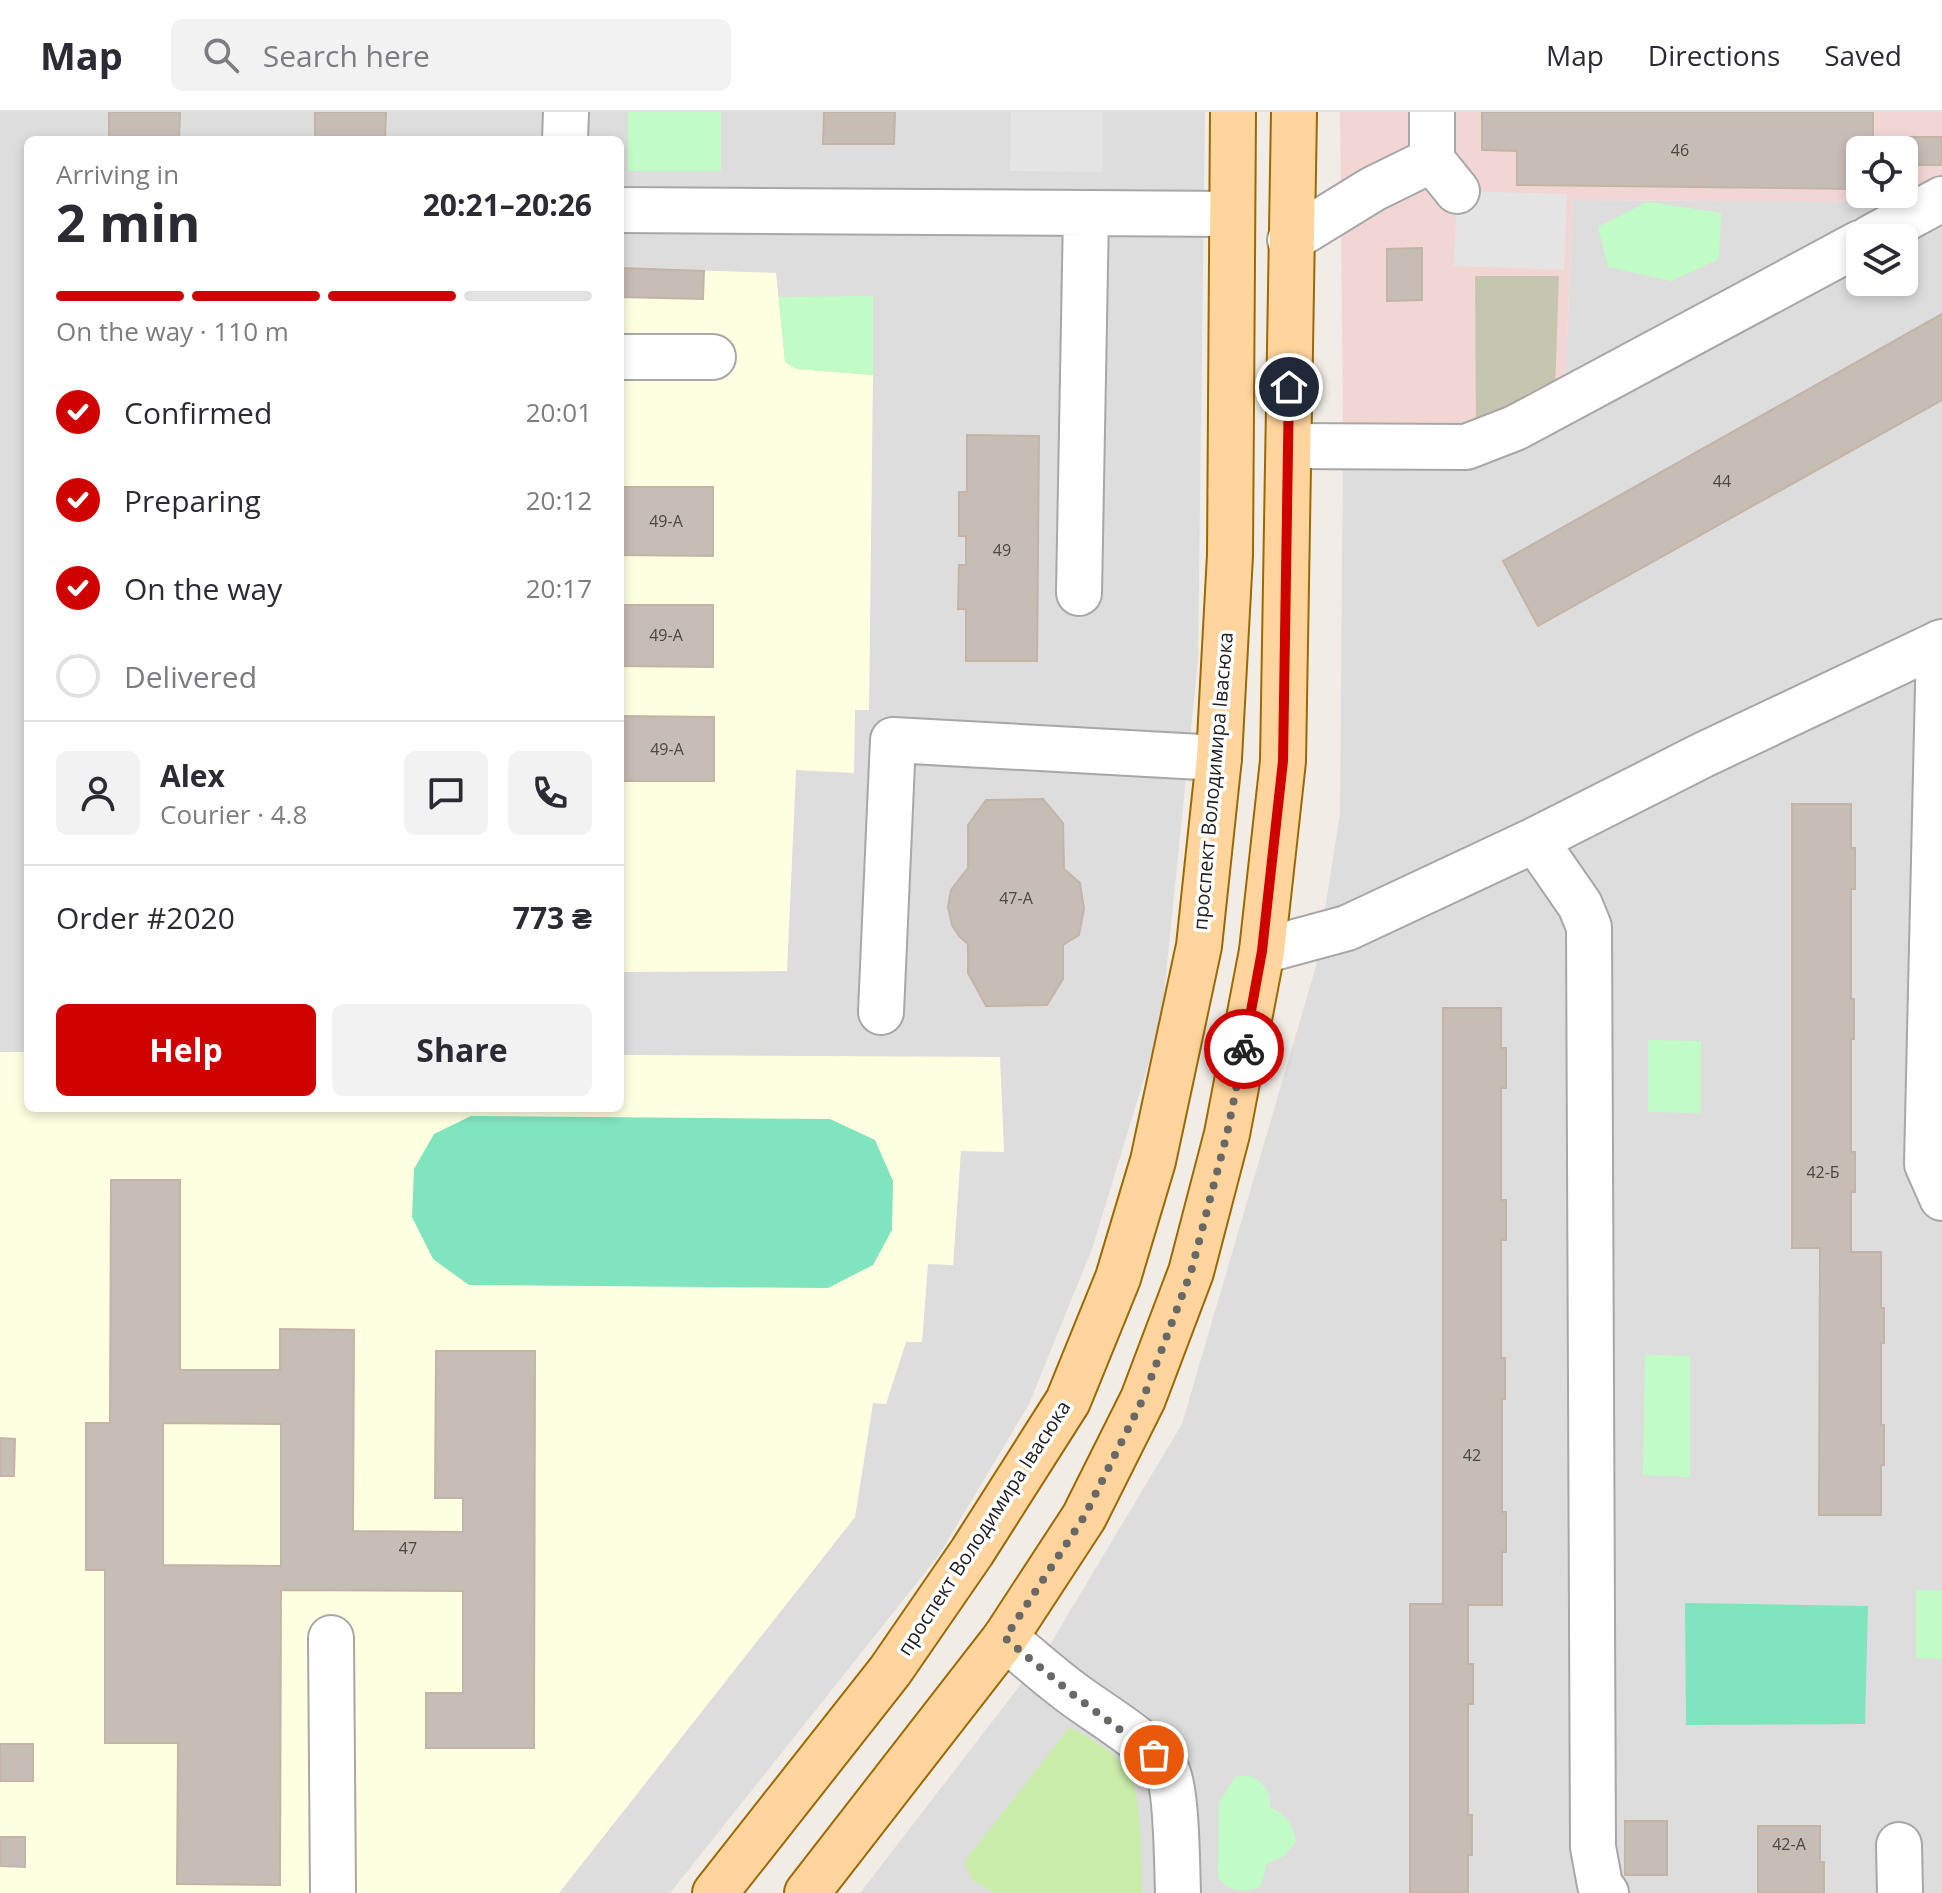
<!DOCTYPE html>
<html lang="en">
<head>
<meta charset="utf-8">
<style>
  :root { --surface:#fff; --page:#f2f2f3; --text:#2b2b33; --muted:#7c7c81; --line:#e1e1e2; --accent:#d00200 }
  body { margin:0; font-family:"Open Sans",sans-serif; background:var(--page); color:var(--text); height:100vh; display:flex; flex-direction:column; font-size:30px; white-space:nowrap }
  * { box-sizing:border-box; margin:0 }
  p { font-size:26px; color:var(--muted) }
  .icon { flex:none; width:44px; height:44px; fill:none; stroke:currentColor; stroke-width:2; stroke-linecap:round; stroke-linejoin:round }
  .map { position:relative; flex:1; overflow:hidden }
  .side { position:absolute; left:24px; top:24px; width:600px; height:976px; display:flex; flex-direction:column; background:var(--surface); border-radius:12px; box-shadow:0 4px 12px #0003 }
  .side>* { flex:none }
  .buttons { position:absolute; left:1846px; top:24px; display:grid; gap:16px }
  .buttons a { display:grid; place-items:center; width:72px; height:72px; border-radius:12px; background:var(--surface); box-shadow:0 4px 12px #0003; font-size:40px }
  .pin { position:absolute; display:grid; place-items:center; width:68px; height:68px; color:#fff; margin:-34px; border:4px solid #fff; border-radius:50%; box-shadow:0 2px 8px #0007 }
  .courier { position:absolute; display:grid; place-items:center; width:80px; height:80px; margin:-40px; border:6px solid #d00200; border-radius:50%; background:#fff; color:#222; box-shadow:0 2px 10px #0007 }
  .summary em { font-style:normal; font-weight:700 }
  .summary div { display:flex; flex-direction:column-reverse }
  .summary { display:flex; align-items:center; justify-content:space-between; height:136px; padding:0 32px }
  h1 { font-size:52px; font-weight:700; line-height:60px }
  .bar { display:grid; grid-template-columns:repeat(4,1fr); gap:12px 8px; align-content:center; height:96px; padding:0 32px }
  .bar i { height:10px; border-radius:6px; background:var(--line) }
  .bar .selected { background:var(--accent) }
  .bar p { grid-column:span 4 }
  .line { display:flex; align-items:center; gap:20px; padding:0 32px; border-top:2px solid var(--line) }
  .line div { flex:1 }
  .round { display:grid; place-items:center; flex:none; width:84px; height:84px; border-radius:12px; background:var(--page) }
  ol { padding:0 32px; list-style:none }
  li { display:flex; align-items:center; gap:24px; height:88px }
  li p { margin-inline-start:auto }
  li .icon { padding:8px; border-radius:50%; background:var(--accent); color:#fff; stroke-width:4 }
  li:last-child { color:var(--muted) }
  li i { width:44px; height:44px; border:4px solid var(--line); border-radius:50% }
  .cta { display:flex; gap:16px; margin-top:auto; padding:16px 32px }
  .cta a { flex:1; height:92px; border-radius:12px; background:var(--accent); color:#fff; font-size:32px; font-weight:700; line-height:92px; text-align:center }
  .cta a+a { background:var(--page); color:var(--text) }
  header { display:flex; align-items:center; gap:48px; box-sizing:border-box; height:112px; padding:0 40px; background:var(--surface); border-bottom:2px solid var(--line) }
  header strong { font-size:38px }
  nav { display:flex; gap:44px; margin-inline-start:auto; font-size:28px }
  .search { width:560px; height:72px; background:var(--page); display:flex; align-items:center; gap:20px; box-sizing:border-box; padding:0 28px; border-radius:12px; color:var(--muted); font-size:30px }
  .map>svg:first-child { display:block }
  .residential { fill:#dedddd; fill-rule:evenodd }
  .commercial { fill:#f2d6d4; fill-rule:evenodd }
  .education { fill:#ffffe1 }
  .construction { fill:#c6c6b0 }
  .grass { fill:#caeda9 }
  .park { fill:#c1fcc6 }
  .pitch { fill:#80e4be }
  .parking { fill:#e4e4e4 }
  .building { fill:#c6bdb5; stroke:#c3b4a7; stroke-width:2; fill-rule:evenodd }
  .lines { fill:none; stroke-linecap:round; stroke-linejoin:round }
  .minor-casing { stroke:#a7a7a7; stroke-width:48 }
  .major-casing { stroke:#9c6900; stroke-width:48 }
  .minor { stroke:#fff; stroke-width:44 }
  .major { stroke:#ffd59d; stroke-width:44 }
  .done { stroke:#696865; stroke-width:8; stroke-dasharray:0 14.4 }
  .route { stroke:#d00200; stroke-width:10 }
  .labels { text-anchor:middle; stroke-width:7; stroke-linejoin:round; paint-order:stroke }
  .number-label { font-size:16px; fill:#4a4745 }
  .street-label { font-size:20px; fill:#202020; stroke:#fff }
</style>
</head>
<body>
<header>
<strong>Map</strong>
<div class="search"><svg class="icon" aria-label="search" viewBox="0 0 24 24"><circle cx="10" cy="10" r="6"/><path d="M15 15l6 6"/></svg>Search here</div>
<nav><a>Map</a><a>Directions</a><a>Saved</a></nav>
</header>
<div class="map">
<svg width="1942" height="1781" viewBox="0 0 1942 1781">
  <rect width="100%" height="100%" fill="#f1ede6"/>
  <path class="residential" d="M0,0H1205L1198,548L1161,911L1092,1137L1029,1292L939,1443L670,1781H0ZM28,28H620V996H28Z
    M1942,66V1781H860L1045,1541L1182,1312L1316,854L1340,702L1343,326L1565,275L1573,88L1887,90ZM1860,126H1904V170H1860Z"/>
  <path class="commercial" d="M1340,0H1942V66L1887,90L1573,88L1565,275L1470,328L1343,326ZM1860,38H1904V82H1860Z"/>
  <path class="education" d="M620,156L776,161L785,250L796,257L873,263L869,598H855L854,661L796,658L787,859L620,860Z
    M0,940H28V996H620V943L1000,945L1004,1040L961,1039L953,1153L928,1152L922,1230H906L886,1292L873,1291L855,1405L559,1781H0Z"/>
  <path class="construction" d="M1475,164H1559L1555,280L1476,322Z"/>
  <path class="grass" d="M1070,1615C1091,1627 1111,1637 1126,1656C1143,1677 1141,1753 1142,1781H995L972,1768L964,1750Z"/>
  <path class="park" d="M628,0H721V59H628Z
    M1647,90L1721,101L1719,147L1671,169L1608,155L1598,115Z
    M873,184V263L796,257L785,250L779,185Z
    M1648,928L1701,929V1001L1648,1000Z
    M1645,1243L1690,1244V1365L1643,1363Z
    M1916,1478H1942V1547L1916,1546Z
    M1249,1663C1264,1672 1270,1677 1270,1695C1286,1704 1292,1710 1296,1729L1285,1743L1267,1752L1261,1774C1244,1781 1232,1781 1218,1766L1219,1691L1235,1665Z"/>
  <path class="pitch" d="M471,1004L830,1007L875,1028L893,1069L892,1118L873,1153L828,1176L469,1173L433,1147L412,1105L414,1057L434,1022Z
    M1685,1491L1868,1494L1865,1612L1686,1613Z"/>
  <path class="parking" d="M1011,0H1103V60L1010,59Z
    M1457,79L1567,82L1564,158L1454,154Z"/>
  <path class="building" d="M109,0H180L179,28H109Z
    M315,0H386L385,28H315Z
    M824,0H895L894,32H823Z
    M1482,0H1873V38H1860V77L1517,73V39L1482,38Z
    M1899,25H1942V53H1904V38H1898Z
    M1422,136V188L1387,189V137Z
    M620,156L704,159L703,187L620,185Z
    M1942,202V288L1538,514L1503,449Z
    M967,323L1039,324L1037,549H966V497H958L959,453H966V424H959V380H967Z
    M620,375H713V444L620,443Z
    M620,493H713V555L620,554Z
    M620,604L714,605V669H620Z
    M1043,687L1063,711L1064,757L1080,771L1084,797L1079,823L1063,833V867L1047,893L986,894L968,861V832L959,824L952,813L948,795L951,778L968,756V713L986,688Z
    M1792,692H1851V736H1855V777H1851V887H1854V927H1851V1040H1855V1080H1851V1140H1881V1196H1884V1231H1881V1313H1884V1353H1881V1403H1819L1820,1136H1792Z
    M1443,896H1501V936H1506V976H1501V1088H1506V1128H1501V1246H1505V1287H1502V1400H1506V1440H1502V1493H1468V1552H1473V1592H1468V1703H1472V1743H1468V1781H1410V1492H1443Z
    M111,1068H180V1258H280V1217L354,1218L353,1419L463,1420V1386H435L436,1239H535L534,1636H426V1581H463V1479L281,1478L280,1773L177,1772L178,1631H105V1458H86V1311H110ZM163,1311L281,1312V1454L163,1453Z
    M0,1326L15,1327L14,1364H0Z
    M0,1632H33V1669H0Z
    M1625,1709H1667V1763H1625Z
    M1758,1714H1820V1750H1824V1781H1758Z
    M0,1725H25V1755L0,1754Z"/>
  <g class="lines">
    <defs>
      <path id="minor" d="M1432,0V48L1457,79
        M565,28L566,0
        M620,98L1232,102
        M1870,126L1942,87
        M1290,128L1373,77L1432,48
        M620,245H713
        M1289,334L1466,335L1515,316L1860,131
        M1079,481L1086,101
        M1939,531L1927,1052L1942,1086
        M1535,728L1580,793L1589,815L1593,1735L1600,1773L1606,1781
        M1262,839L1347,816L1535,728L1703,643L1942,530
        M881,900L893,628L1219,646
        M331,1526L333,1781
        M1005,1526C1027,1544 1049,1564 1072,1581C1098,1601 1152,1631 1167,1659C1177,1678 1177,1755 1178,1781
        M1899,1733L1900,1781"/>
      <path id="major" d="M715,1781L890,1559L972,1440L1068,1289L1118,1166L1153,1049L1199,834L1219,646L1230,443L1233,0
        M807,1781L1005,1526L1084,1405L1143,1287L1191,1160L1227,1022L1262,839L1283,649L1294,0"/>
    </defs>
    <use href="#minor" class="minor-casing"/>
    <use href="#major" class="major-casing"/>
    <use href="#minor" class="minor"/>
    <use href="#major" class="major"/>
  </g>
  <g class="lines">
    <path class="done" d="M1154,1643L1071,1581L1005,1526L1084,1405L1143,1287L1191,1160L1227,1022L1244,937"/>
    <path class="route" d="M1244,937L1262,839L1283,649L1289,275"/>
  </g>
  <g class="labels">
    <g class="number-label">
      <text x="1680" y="44">46</text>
      <text x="1722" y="375">44</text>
      <text x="666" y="415">49-А</text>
      <text x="1002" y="444">49</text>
      <text x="666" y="529">49-А</text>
      <text x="667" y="643">49-А</text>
      <text x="1016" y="792">47-А</text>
      <text x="1823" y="1066">42-Б</text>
      <text x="1472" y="1349">42</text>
      <text x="408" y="1442">47</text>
      <text x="1789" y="1738">42-А</text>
    </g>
    <g class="street-label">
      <text transform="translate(1213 669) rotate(-85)" y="7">проспект Володимира Івасюка</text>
      <text transform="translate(984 1416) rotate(-57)" y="7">проспект Володимира Івасюка</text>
    </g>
  </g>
</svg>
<div class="buttons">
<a><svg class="icon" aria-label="locate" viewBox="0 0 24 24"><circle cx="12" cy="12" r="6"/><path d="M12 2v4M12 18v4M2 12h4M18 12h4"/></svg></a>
<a><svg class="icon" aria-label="layers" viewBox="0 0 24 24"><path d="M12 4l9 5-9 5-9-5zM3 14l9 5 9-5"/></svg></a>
</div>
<div class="pin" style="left:1154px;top:1643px;background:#ea580c"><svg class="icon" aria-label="bag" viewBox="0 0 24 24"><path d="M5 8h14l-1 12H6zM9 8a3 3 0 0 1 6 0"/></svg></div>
<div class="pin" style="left:1289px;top:275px;background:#1f2937"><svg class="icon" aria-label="home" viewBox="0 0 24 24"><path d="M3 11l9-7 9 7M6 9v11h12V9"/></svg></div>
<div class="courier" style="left:1244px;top:937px"><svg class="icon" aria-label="bike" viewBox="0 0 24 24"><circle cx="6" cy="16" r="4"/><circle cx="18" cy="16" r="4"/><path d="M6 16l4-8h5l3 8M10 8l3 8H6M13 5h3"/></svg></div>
<section class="side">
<div class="summary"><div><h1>2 min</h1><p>Arriving in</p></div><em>20:21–20:26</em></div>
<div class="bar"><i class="selected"></i><i class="selected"></i><i class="selected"></i><i></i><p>On the way · 110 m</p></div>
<ol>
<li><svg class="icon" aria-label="check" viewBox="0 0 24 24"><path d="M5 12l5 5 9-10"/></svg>Confirmed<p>20:01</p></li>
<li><svg class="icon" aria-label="check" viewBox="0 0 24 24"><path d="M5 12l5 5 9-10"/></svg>Preparing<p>20:12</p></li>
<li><svg class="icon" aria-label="check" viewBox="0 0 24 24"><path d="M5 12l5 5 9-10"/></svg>On the way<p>20:17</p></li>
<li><i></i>Delivered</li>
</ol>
<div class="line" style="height:144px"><a class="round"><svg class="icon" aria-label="person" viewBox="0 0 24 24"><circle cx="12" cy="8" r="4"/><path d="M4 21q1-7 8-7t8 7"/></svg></a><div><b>Alex</b><p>Courier · 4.8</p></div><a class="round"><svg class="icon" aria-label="chat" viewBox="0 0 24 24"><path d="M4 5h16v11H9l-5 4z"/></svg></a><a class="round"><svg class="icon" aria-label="phone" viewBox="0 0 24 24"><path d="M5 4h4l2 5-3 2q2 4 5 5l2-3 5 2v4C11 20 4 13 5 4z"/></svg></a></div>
<div class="line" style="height:104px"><div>Order #2020</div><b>773 ₴</b></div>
<div class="cta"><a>Help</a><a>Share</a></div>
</section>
</div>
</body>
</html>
